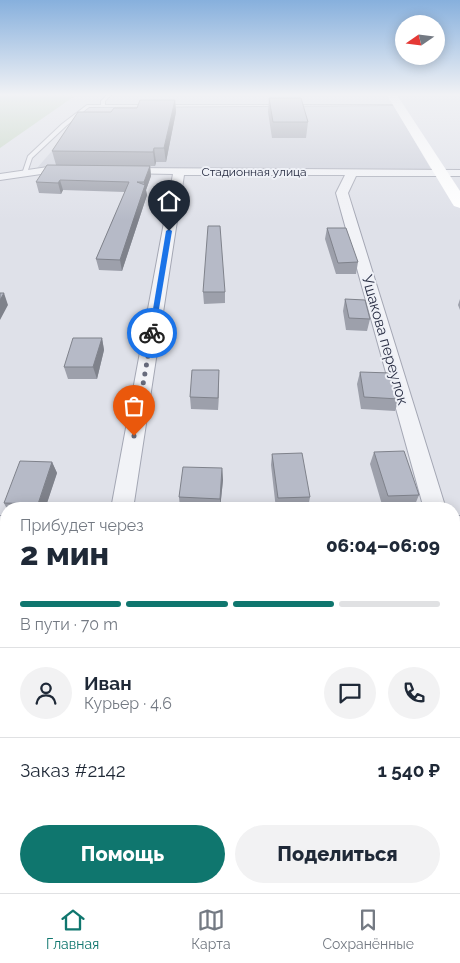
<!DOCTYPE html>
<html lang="ru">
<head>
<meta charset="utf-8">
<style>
  :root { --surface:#fff; --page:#f2f2f3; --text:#1f2937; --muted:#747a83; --line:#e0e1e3; --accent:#0f766e }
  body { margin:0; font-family:Raleway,sans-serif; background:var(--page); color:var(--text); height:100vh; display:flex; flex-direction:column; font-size:19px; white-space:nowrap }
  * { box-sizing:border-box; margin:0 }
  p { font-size:16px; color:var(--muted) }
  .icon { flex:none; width:28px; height:28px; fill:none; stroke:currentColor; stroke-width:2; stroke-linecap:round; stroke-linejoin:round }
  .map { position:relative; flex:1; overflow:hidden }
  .panel { position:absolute; left:0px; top:502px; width:460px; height:391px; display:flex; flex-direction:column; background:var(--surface); border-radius:20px 20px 0 0; box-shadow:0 2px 12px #0003 }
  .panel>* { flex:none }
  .needle { width:32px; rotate:256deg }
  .tools { position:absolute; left:395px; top:15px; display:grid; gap:10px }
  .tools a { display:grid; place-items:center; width:50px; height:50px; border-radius:50%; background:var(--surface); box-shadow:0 2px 12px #0003; font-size:25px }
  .pin { position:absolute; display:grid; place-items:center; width:42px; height:42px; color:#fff; margin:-51px -21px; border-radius:50% 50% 50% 0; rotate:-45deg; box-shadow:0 0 5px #0007 }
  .pin .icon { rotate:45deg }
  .courier { position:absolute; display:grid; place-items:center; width:50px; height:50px; margin:-25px; border:4px solid #1a73e8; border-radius:50%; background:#fff; color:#222; box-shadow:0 1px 6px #0007 }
  .head em { font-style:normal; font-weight:800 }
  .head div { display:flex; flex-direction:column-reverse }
  .head { display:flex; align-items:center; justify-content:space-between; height:85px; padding:0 20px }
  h1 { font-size:32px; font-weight:800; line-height:38px }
  .bar { display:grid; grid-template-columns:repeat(4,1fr); gap:8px 5px; align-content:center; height:60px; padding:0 20px }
  .bar i { height:6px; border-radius:4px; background:var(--line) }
  .bar .on { background:var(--accent) }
  .bar p { grid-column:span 4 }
  .line { display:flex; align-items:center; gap:12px; padding:0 20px; border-top:1px solid var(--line) }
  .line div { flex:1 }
  .round { display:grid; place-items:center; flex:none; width:52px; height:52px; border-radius:26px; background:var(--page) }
  .button { display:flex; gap:10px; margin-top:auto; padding:10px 20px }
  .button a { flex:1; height:58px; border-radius:30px; background:var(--accent); color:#fff; font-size:20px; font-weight:800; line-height:58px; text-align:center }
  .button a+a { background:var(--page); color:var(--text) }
  .tab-bar { display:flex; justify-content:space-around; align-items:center; height:70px; border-top:1px solid var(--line); background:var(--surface); font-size:14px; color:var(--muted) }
  .tab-bar a { display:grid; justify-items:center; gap:2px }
  .tab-bar .on { color:var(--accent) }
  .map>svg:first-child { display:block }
  .built { fill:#cdd0db }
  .green { fill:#c2d4bf }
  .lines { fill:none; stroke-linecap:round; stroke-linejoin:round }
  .lane-casing { stroke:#a4a7b4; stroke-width:2 }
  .street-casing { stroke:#a4a7b4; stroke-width:2 }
  .lane { fill:#f2f3f7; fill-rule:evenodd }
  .street { fill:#f2f3f7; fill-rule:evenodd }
  .secondary { fill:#fff; fill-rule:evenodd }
  .wall { fill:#9da0ab }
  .shaded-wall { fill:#7f828b }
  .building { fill:#b6bac7; stroke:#7f828b }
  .route { fill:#1a73e8 }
  .done { stroke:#676b7c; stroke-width:5; stroke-dasharray:0 9 }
  .labels { text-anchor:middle; stroke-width:4; stroke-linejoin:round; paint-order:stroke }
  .far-street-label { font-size:12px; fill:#272c42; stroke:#eff1f7 }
  .street-label { font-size:15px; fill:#272c42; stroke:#eff1f7 }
</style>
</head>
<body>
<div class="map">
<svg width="460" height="893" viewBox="0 0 460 893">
  <rect width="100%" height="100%" fill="#dfe1e9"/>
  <path class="built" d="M91,106H394L431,169L37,168Z"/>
  <path class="green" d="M0,95H76L0,148Z"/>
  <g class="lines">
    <defs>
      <path id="lane" d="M107,95H111L105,101V105H401L89,107L66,126L32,158L27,173L22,174L28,156L62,124L87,105H101V101Z"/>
      <path id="street" d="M48,167H71L76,170L71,173H48L0,180V174Z
        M125,168L460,170V176H356L348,193L446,509H424L336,193L345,175H184L133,509H111L173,174L121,173L120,171L121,169Z
        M0,516H6V536H0Z
        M454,516H460V536H454Z
        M454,562L460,564V606L454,603Z
        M34,888H70L69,893H33Z"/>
    </defs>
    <use href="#lane" class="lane-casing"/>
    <use href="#street" class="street-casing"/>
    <use href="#lane" class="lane"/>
    <use href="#street" class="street"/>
    <path class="secondary" d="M387,95H397L460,191V208L454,206L452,203Z"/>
  </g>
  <path class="wall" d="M269,98L308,122L306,138H272L268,112Z
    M175,100L176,112L166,162H156L155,166H150L151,176L146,190L147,195L122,271L99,270L96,259L125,192L63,190L61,194L39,193L36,182L56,165L52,151L111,112L137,108Z
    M327,228L358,262L356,274H336L325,239Z
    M203,292H225V303L204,304Z
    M345,299L370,319L367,331L346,330L343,311Z
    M460,299V310L458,305Z
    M102,338L104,350L97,379H68L64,367Z
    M219,370L218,410L191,409L190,397Z
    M360,372L399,399L395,411L361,409L357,384Z
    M374,452L419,495L414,507L383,508L370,464Z
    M272,454L310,497L308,508L276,509L271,465Z
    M52,462L57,473L45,509H7L4,503Z
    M222,468L223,480L220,509L180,508L179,497Z
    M0,588H6V659H0Z
    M454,597L460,615V644L459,646H454Z
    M454,741L460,742V816L454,815Z"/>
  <path class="shaded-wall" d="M175,100L176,112L166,162L164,148Z
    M154,148L156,162L155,166L153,152Z
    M150,166L151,176L146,190L147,195L122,271L120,260L144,187V182Z
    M60,180L63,190L61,194L58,183Z
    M4,293L8,305L0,320V300Z
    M102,338L104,350L97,379L93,367Z
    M219,370V382L218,410V398Z
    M52,462L57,473L45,509H40L38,504Z
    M222,468L223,480L220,509V499Z
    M0,708L6,713V723L0,748Z"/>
  <path class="building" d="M269,98H301L308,122H273Z
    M140,100H175L164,148H154L153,152L52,151L78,112H111L114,108H137Z
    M47,165L150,166L144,182H137L145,185L120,260L96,259L129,182L60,180L58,183L36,182Z
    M208,226H220L225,292H203Z
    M327,228H346L358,262L338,263Z
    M0,293H4L0,300Z
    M345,299L365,300L370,319L349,318Z
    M73,338H102L93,367H64Z
    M192,370H219L218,398L190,397Z
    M360,372L391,373L399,399L364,397Z
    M404,451L419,495L388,496L374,452Z
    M302,453L310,497L278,498L272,454Z
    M20,461L52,462L38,504L4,503Z
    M183,467L222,468L220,499L179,497Z
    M0,588H6V650H0Z
    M454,597L460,615V637H454Z
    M454,741L460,742V811H457L454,790Z"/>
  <linearGradient id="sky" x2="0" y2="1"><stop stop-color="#87b0dd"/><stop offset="0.43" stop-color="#f1f2f5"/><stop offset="1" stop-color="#f1f2f5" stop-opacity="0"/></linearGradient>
  <rect width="460" height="220" fill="url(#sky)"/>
  <path class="route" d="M169,229L172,231L155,333L152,335L149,333L166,231Z"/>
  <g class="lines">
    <path class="done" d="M134,436L152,333"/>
  </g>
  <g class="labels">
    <g class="far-street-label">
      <text x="254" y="176">Стадионная улица</text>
    </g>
    <g class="street-label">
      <text transform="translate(385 340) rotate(74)" y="5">Ушакова переулок</text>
    </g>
  </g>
</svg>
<div class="tools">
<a><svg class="needle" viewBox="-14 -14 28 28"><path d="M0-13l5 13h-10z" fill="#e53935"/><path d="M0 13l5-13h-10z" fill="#747a83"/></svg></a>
</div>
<div class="pin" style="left:134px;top:436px;background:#ea580c"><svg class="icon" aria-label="bag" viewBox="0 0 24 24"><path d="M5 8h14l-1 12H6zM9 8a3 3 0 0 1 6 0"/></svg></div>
<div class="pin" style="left:169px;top:231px;background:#1f2937"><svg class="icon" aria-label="home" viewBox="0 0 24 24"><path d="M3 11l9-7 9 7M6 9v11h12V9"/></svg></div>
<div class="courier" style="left:152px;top:333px"><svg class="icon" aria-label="bike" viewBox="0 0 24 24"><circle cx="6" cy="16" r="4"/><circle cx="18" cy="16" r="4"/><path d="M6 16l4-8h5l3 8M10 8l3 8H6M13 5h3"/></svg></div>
<section class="panel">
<div class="head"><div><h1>2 мин</h1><p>Прибудет через</p></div><em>06:04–06:09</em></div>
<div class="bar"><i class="on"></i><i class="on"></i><i class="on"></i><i></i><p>В пути · 70 m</p></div>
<div class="line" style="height:90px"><a class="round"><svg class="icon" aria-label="person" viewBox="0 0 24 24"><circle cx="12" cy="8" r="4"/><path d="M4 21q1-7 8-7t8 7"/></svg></a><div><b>Иван</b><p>Курьер · 4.6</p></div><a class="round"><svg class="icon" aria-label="chat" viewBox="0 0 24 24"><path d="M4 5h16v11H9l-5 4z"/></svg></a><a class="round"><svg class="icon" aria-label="phone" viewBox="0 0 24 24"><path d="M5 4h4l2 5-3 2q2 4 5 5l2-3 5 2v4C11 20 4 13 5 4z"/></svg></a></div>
<div class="line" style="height:65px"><div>Заказ #2142</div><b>1 540 ₽</b></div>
<div class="button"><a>Помощь</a><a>Поделиться</a></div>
</section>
</div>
<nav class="tab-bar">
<a class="on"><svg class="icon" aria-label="home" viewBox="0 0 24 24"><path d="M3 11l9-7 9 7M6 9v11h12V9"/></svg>Главная</a>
<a><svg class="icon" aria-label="map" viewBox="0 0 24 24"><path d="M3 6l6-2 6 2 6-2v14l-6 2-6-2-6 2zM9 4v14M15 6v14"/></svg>Карта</a>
<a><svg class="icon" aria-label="saved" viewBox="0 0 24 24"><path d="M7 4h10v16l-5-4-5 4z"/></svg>Сохранённые</a>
</nav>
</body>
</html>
